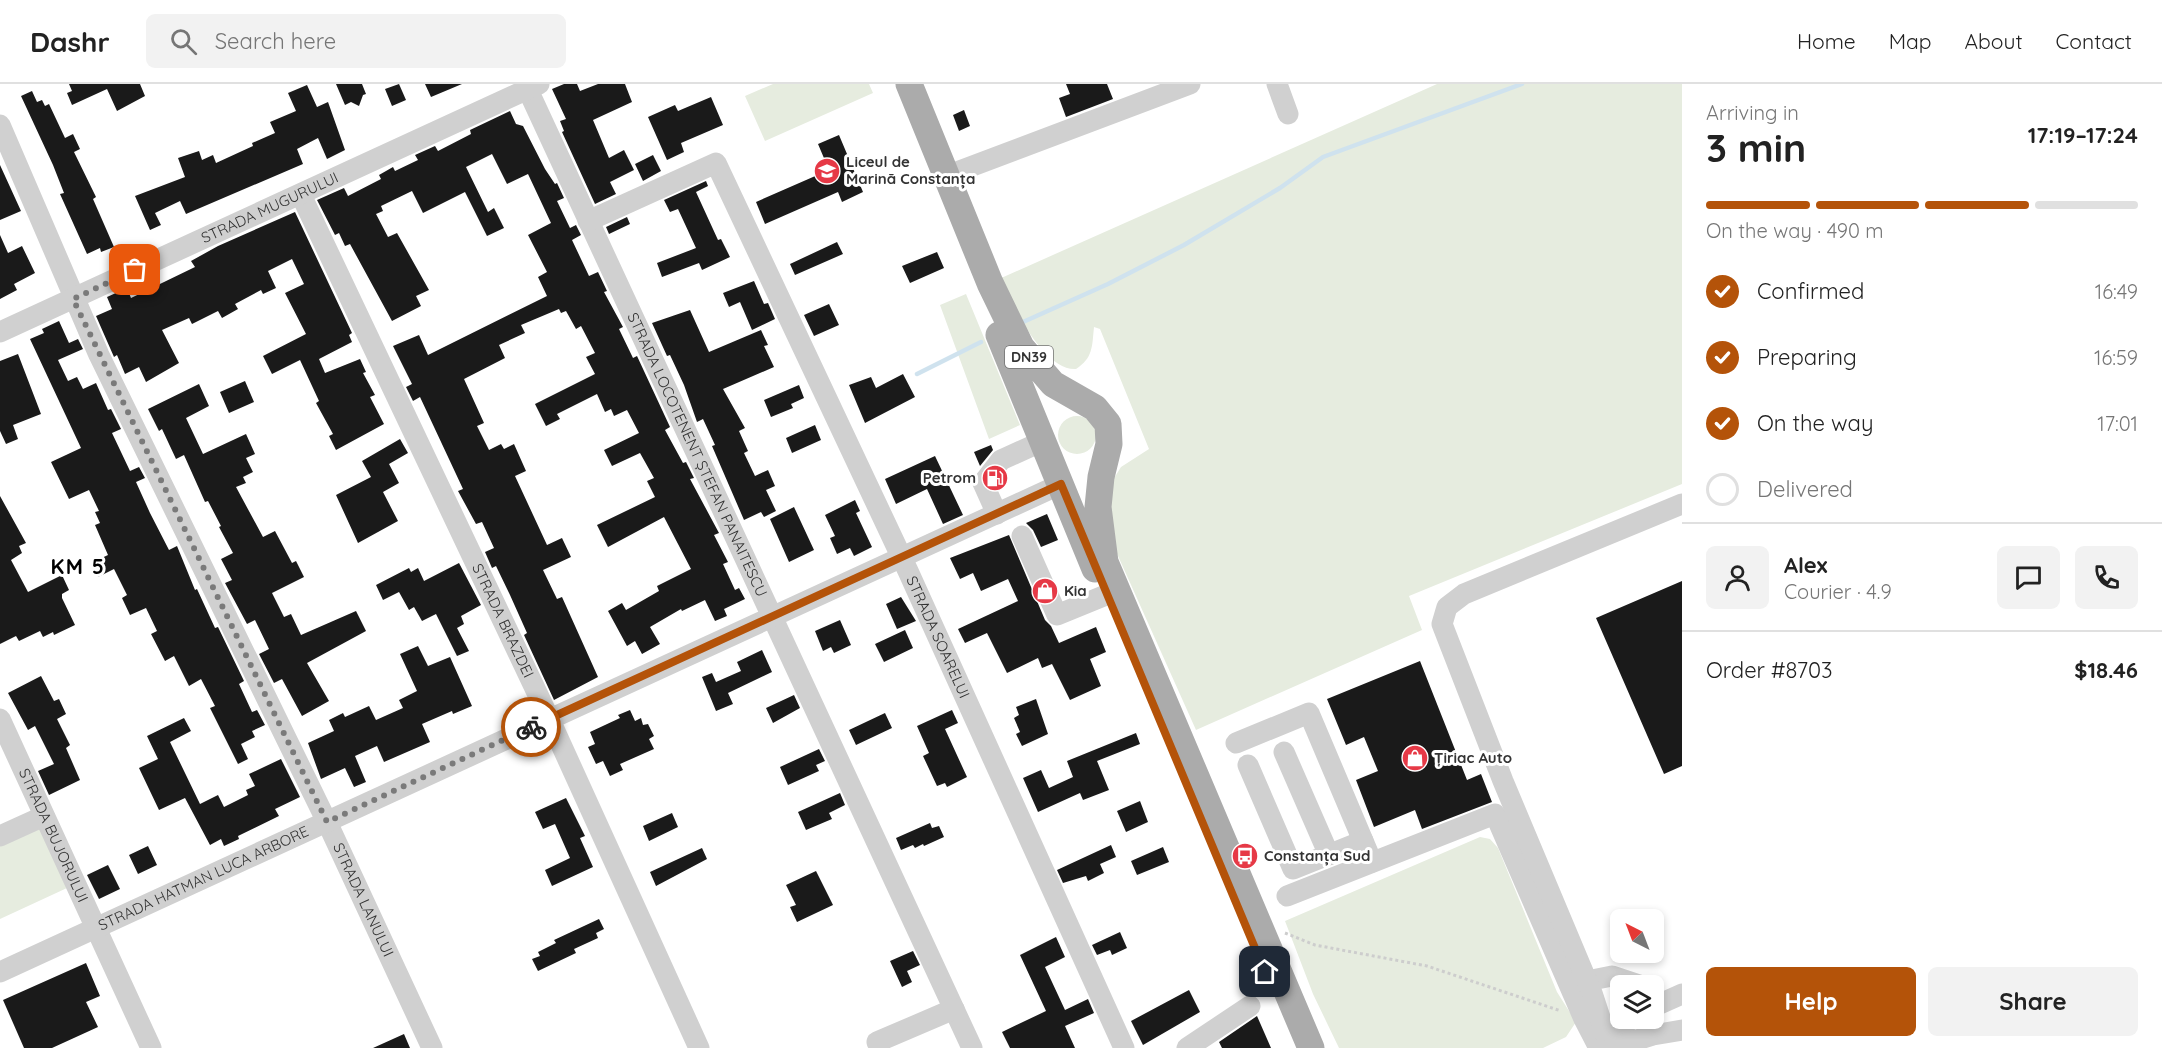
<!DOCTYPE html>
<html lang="en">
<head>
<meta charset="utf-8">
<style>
  :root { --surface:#fff; --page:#f2f2f2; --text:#222; --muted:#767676; --line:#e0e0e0; --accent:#b45309 }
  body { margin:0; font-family:Quicksand,sans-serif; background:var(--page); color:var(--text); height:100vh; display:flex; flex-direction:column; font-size:22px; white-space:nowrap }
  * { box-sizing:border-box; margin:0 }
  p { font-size:20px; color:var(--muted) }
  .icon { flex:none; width:33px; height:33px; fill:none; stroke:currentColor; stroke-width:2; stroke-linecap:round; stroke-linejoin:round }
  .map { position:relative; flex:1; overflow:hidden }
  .sheet { display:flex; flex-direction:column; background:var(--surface); width:480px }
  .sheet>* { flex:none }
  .needle { width:39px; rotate:318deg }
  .controls { position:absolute; left:1610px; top:825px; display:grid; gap:12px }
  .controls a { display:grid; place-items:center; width:54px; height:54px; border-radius:9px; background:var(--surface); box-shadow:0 3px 9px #0003; font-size:30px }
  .pin { position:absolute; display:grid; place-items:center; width:51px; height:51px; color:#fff; margin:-26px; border-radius:12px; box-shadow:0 3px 9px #0006 }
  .courier { position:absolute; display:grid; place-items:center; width:60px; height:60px; margin:-30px; border:4px solid #b45309; border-radius:50%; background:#fff; color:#222; box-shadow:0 2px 8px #0007 }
  .head em { font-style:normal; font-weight:700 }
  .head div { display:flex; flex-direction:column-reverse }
  .head { display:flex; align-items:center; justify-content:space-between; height:102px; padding:0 24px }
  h1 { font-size:39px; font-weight:700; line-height:45px }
  .bar { display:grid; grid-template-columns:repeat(4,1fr); gap:9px 6px; align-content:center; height:72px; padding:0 24px }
  .bar i { height:8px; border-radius:4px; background:var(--line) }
  .bar .active { background:var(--accent) }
  .bar p { grid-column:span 4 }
  .line { display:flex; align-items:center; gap:15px; padding:0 24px; border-top:2px solid var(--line) }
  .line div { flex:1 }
  .round { display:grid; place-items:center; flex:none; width:63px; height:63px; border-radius:9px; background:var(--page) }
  ol { padding:0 24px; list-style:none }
  li { display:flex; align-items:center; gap:18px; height:66px }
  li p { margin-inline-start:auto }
  li .icon { padding:6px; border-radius:50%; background:var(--accent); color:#fff; stroke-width:4 }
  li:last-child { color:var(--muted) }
  li i { width:33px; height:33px; border:3px solid var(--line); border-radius:50% }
  .primary-button { display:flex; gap:12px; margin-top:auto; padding:12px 24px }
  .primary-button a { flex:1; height:69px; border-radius:9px; background:var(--accent); color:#fff; font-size:24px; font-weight:700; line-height:69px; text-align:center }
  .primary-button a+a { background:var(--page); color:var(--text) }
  header { display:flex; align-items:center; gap:36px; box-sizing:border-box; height:84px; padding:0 30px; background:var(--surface); border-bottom:2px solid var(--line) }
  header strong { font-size:28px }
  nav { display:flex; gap:33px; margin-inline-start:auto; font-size:21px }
  .search { width:420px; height:54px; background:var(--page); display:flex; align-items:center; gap:15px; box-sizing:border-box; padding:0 21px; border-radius:9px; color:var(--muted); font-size:22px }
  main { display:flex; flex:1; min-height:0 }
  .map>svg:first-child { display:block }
  .green { fill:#e6ecdf }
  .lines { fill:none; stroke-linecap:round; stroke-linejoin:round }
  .stream { stroke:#cfe2ee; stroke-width:4.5 }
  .building { fill:#1a1a1a }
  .path { stroke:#cdcdcd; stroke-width:3; stroke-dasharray:3 3; stroke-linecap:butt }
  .minor { stroke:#d0d0d0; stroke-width:21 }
  .major { stroke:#ababab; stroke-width:27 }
  .done { stroke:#7a7a7a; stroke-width:6; stroke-dasharray:0 10.8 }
  .route { stroke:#b45309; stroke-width:8 }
  .labels { text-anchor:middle; stroke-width:6; stroke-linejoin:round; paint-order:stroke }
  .shield { fill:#fff; stroke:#707070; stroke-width:1.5 }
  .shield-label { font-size:14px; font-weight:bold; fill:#333 }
  .poi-label { font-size:15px; font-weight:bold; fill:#333; stroke:#fff; text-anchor:start }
  .street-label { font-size:15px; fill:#333; stroke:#fff }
  .district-label { font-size:21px; font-weight:bold; letter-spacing:1.5px; fill:#000; stroke:#fff }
</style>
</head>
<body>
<header>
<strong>Dashr</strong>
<div class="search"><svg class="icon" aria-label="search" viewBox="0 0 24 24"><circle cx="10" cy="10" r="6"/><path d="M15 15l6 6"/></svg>Search here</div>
<nav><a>Home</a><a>Map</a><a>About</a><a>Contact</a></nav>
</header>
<main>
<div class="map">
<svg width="1682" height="964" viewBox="0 0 1682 964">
  <rect width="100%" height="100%" fill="#fff"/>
  <path class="green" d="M773,0H869L873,9L765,57L745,12Z
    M1437,0H1682V400L1409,512L1422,546L1196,646L1114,463L1105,436L1111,399L1121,383L1149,365L1100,245L1094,243C1092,263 1093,274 1076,285C1043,287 1012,219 999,195Z
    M966,210L1020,341L989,355L940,221Z
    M1058 351a19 19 0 1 1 38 0a19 19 0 1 1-38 0Z
    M39,743L67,804L0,835V761Z
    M1480,753L1490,755L1498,764L1557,908L1576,938L1566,953L1543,964H1339L1313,910L1285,837Z"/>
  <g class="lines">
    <path class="stream" d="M1023,238L1108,200L1184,161L1280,104L1323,73L1522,0
      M917,290L981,258"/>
  </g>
  <path class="building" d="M69,0H140L145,12L117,27L107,5L72,21L67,9L72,7Z
    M336,0H362L366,10L363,11L359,22L351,18L345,21Z
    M399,0L406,16L392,22L385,5Z
    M425,0H462L431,13Z
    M564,0H577L580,7L598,0H625L632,18L593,36L609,74L624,66L634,86L610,98L616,110L595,120L562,48L564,47L560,37L566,35L552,5Z
    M1066,0H1107L1113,15L1066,33L1059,14L1070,10Z
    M307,1L317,23L328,18L345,66L327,75L318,54L297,65L303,80L186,130L180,117L155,129L161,141L150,146L135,112L185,93L178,74L199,67L202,76L213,71L216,79L253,62L252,59L275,49L270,38L296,27L288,9Z
    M32,7L37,18L42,16L45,22L49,20L65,54L73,50L80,65L74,68L96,113L93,115L114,163L101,168L100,164L87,170L60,110L64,109L53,81L21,12Z
    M711,13L723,41L681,59L684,68L667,76L648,33L675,21L678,27Z
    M964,26L970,42L959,47L953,31Z
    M510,27L516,40L523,42L545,85L555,100L557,99L564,114L557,117L570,144L576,141L581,151L572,156L589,192L598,188L607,207L604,208L623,243L619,245L633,274L637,272L670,343L665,346L683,379L686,378L694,394L690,395L719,449L714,451L728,478L723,480L735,506L739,504L745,515L724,525L727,532L715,537L705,516L682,527L681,525L650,543L660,560L642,570L635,557L627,562L608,527L622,519L626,526L659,507L657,502L691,485L664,433L608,463L597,441L655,413L647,397L654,394L640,369L612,382L604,366L639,349L627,326L614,332L611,325L605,328L597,310L557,330L560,335L546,342L535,320L595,290L586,273L595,269L581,242L576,245L566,227L561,229L559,225L521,241L525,249L499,261L505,274L464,295L484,339L477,342L489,366L501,360L504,365L514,360L526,387L515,392L547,461L562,454L571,473L543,486L557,515L562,513L598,593L554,616L524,551L527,549L510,511L496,482L492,484L485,468L494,464L482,438L476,440L458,407L463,405L420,313L413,317L406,303L412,300L393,262L419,251L428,271L547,212L538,193L547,188L528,151L551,139L528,90L507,100L492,70L466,83L488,128L494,124L504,144L487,152L465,108L423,129L412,107L381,122L383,127L376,130L388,153L397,149L429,206L416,212L421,222L392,237L350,160L345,162L339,149L335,151L317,116L344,104L348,112L381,95L379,91L393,83L395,87L418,76L415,71L435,62L438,67L471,50L470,46Z
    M839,51L863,108L842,118L838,108L765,140L756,118L829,86L818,60Z
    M653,71L661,87L643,97L635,80Z
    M0,81L21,127L0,136Z
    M706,97L708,102L696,108L718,156L721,155L730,173L702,186L699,179L662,193L657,179L696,164L678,125L670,128L664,116Z
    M295,128L352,249L349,251L352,258L319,275L325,289L360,275L366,288L363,289L375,311L370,313L384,340L336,366L329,352L333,350L316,319L319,317L300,276L272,290L263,272L306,250L285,209L304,200L292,175L268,187L276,204L263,210L261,206L235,220L238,225L222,234L218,227L192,240L189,234L162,246L179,279L146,298L139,283L125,290L117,271L114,273L96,232L112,225L107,213L127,204L131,214L195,183L191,177L218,162Z
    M627,133L630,140L609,150L606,143Z
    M0,151L8,169L22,162L35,189L14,200L17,206L0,215Z
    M837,158L843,170L795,191L790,180Z
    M937,168L944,184L910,199L902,182Z
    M754,197L764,220L768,219L775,235L752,246L740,218L729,223L723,209Z
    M829,220L839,241L814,252L804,231Z
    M690,226L709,268L761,246L768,261L764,262L774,283L723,305L745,344L739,347L748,367L744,369L755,392L768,386L775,402L766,406L776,427L764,433L761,428L744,436L712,362L715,361L703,335L697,338L684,301L670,271L667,272L652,239Z
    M59,237L69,259L78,255L83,265L58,276L68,297L77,293L83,305L96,299L108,326L111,325L121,345L112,349L130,387L139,383L145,394L136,398L150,429L169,466L177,462L195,506L197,505L215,544L218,543L244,597L239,600L252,628L257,626L265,641L252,647L255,653L241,660L248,675L238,680L210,624L215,622L201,595L189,602L174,572L165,577L151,550L157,547L146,524L130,531L122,514L127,511L114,485L98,493L91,479L108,471L95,441L100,439L95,428L99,427L89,406L69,415L51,378L81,364L30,255L44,249L42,245Z
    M18,270L41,330L13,341L18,355L6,360L0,347V277Z
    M903,290L915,313L865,339L849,301L871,293L876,304Z
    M245,297L254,318L229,329L220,308Z
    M199,300L209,322L186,334L203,370L246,350L255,370L246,374L253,388L243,393L246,399L236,403L263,453L275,447L292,479L296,477L304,493L272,509L284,533L291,530L301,551L356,527L366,547L307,579L329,617L302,632L282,595L274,599L259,570L269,565L255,536L247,540L225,499L232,496L221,475L233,469L219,443L221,442L208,417L205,418L184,371L176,375L162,345L159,347L148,325Z
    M799,301L804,314L791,320L793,324L771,333L764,316Z
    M815,341L821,356L792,369L786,354Z
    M400,355L408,369L389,380L399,399L383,408L398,437L358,459L336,411L371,393L362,377Z
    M991,361L993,366L980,382L974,368Z
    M935,372L963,431L943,440L927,405L896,420L885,395Z
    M0,412L26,459L19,462L22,469L11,476L28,508L62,491L69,506L62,510V514L75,541L54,551L53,548L43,553L40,547L19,557L16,552L0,560Z
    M855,416L860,427L856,429L872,463L854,472L850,464L837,470L830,454L835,452L825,431Z
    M794,423L814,466L789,478L770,435Z
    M1047,430L1058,456L1041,463L1033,446L1026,439Z
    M1009,451L1045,536L1051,542L1059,559L1096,543L1106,568L1090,575L1101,602L1070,616L1052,580L1042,584L1038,574L1007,589L987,549L965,559L958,545L1018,517L1008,495L981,507L973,489L960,495L950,474Z
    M459,479L481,521L461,532L464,540L457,544L469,567L457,572L436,530L422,537L414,523L409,526L399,508L383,516L376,501L409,484L411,488L418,484L424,497Z
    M1682,497V682L1664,690L1596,534Z
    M901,513L916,537L897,545L886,520Z
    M840,536L851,561L834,569L831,563L823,567L815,547Z
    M905,546L913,564L884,578L875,560Z
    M418,562L428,582L450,573L472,622L453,630L452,627L422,640L430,658L384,678L377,662L355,672L366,698L354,703L345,684L321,695L308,659L334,647L329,636L343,629L345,633L369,622L376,636L403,624L399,616L417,607L400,570Z
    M762,566L772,588L728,609L733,620L716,627L702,593L712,589L716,598L741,587L737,578Z
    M1420,577L1467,696L1481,690L1492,718L1422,745L1415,726L1374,743L1356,696L1378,687L1364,653L1346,661L1327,615Z
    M41,592L54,617L59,615L66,630L57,635L70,661L66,664L80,696L49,711L38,687L54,680L35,642L28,646L8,609Z
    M794,611L800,624L773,639L766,624Z
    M1036,615L1048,650L1022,662L1016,650L1020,648L1014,634L1019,631L1016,623Z
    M630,626L635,637L641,634L643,641L648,640L654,652L649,655L654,665L620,680L623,686L610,692L603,677L596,680L588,663L595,660L590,648L620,634L618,631Z
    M952,626L958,639L945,645L967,693L947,703L945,699L937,702L923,672L929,669L917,642Z
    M885,629L892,644L856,661L849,646Z
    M184,634L191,647L170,658L200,720L218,711L224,723L248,711L246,706L255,702L249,690L281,675L300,713L275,725L279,732L238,752L239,755L224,762L221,755L210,761L185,714L159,726L139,684L158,675L147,652Z
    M1136,649L1140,660L1097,677L1109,706L1083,716L1080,709L1038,728L1023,694L1041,686L1049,704L1073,693L1067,677Z
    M819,665L825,677L816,681L819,687L788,701L780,683Z
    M840,709L845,721L829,729L832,735L806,746L798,728Z
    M566,714L585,752L580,754L593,783L552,802L545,786L570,774L555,740L543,745L535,728Z
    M1140,717L1148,738L1126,748L1117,727Z
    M672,729L678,743L649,757L643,742Z
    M930,739L932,744L939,742L944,753L924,762L923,760L915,764L913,761L901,766L896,754Z
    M1111,761L1116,773L1100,780L1104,789L1088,797L1086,792L1063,799L1057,786Z
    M148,762L157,781L138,790L129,771Z
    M1163,763L1169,778L1137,791L1131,777Z
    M702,764L707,775L656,802L650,788Z
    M108,781L120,805L99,815L87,791Z
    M816,787L833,821L797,838L790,823L796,821L786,801Z
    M599,835L604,845L596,849L598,854L574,865L576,869L538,887L532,875L540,872L538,868L556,859L554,856Z
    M1120,848L1127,864L1112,871L1110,866L1097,871L1092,861Z
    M1056,853L1065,873L1045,883L1065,926L1088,915L1094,929L1065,942L1075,964H1010L1002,948L1046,927L1020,871Z
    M913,867L920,881L907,887L912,898L902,903L890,877Z
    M86,879L100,912L86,918L98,943L52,964H24L3,916Z
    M1189,906L1200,928L1143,961L1131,937Z
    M1257,932L1271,964H1222L1219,958Z
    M404,950L410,964H373Z"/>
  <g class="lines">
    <path class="path" d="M1285,849L1315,861L1427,882L1561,927"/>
    <g class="minor">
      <path d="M1277,0L1288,30"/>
      <path id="s1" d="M528,6L972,964"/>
      <path id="s2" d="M0,41L99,271L327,738L432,964"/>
      <path d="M946,92L1190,0"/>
      <path id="s3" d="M301,111L549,634L699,964"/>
      <path id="s4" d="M588,137L716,79L908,487L1124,964"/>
      <path id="s5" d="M0,248L539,0"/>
      <path d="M997,430L983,399L1001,376L1043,357"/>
      <path d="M1022,452L1057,531L1106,511"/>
      <path id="s6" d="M0,635L151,964"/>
      <path d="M1236,659L1309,629L1372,778"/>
      <path d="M1284,668L1329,771"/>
      <path d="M1248,681L1293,785L1363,757"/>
      <path d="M0,752L44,732"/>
      <path d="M1287,812L1495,730L1584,935L1599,964"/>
      <path id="s7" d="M0,888L1061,400"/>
      <path d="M1587,897L1612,892L1642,902"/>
      <path d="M1653,923L1682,910"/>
      <path d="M877,958L954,925"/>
      <path d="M1187,964L1250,922"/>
      <path d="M1610,964L1592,909L1503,697L1442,540L1447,523L1464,510L1682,420"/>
      <path d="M1610,964L1630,934"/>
      <path d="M1611,964L1653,951L1682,946"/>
    </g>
    <path class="major" d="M909,0L990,199L1021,263L1053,300L1095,324L1108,340L1109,360L1101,393L1098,423L1105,478L1311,964
      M999,251L1095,485"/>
  </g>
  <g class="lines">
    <path class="done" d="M135,186L73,215L327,738L531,643"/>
    <path class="route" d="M531,643L1061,400L1265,888"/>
  </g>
  <defs>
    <symbol id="school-disc" viewBox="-11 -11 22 22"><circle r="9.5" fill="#e63946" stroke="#fff"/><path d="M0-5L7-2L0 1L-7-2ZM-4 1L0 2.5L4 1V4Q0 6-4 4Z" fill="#fff"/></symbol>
    <symbol id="fuel-disc" viewBox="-11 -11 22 22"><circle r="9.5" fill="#e63946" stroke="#fff"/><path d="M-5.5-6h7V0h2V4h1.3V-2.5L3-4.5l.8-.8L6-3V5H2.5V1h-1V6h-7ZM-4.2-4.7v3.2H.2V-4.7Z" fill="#fff"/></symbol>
    <symbol id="shop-disc" viewBox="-11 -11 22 22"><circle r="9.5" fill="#e63946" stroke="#fff"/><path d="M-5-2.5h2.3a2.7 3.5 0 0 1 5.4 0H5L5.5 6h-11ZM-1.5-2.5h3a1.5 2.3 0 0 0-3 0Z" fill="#fff"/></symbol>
    <symbol id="bus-disc" viewBox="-11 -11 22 22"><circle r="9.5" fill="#e63946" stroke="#fff"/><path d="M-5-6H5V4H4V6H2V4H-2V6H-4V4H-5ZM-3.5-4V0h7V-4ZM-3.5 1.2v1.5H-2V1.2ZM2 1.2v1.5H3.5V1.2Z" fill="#fff"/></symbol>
  </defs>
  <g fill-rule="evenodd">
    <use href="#school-disc" x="812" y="72" width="30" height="30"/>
    <use href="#fuel-disc" x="980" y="379" width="30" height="30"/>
    <use href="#shop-disc" x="1030" y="492" width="30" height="30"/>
    <use href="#shop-disc" x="1400" y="659" width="30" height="30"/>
    <use href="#bus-disc" x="1230" y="757" width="30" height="30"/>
  </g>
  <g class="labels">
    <rect class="shield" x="1005" y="262" width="48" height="22" rx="4.5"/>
    <g class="shield-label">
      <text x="1029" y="278">DN39</text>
    </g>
    <g class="poi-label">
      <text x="846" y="83">Liceul de<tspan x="846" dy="17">Marină Constanța</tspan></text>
      <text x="976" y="399" text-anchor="end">Petrom</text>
      <text x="1064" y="512">Kia</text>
      <text x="1434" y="679">Țiriac Auto</text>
      <text x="1264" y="777">Constanța Sud</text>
    </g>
    <g class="street-label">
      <text dy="5" stroke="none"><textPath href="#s5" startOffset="297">STRADA MUGURULUI</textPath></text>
      <text dy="5" stroke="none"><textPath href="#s1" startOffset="402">STRADA LOCOTENENT ȘTEFAN PANAITESCU</textPath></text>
      <text dy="5" stroke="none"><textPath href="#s3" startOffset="471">STRADA BRAZDEI</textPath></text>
      <text dy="5" stroke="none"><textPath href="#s4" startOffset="664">STRADA SOARELUI</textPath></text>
      <text dy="5" stroke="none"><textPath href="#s6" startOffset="128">STRADA BUJORULUI</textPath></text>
      <text dy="5" stroke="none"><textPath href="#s7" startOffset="224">STRADA HATMAN LUCA ARBORE</textPath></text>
      <text dy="5" stroke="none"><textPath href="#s2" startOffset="856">STRADA LANULUI</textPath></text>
    </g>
    <g class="district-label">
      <text x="78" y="490">KM 5</text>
    </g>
  </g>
</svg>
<div class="controls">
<a><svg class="needle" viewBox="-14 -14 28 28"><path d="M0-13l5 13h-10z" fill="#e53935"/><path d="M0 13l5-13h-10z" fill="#767676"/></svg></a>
<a><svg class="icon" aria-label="layers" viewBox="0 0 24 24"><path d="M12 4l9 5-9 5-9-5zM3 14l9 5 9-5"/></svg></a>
</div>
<div class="pin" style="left:135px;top:186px;background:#ea580c"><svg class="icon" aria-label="bag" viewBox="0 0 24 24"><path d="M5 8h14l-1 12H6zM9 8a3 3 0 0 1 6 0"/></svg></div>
<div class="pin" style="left:1265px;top:888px;background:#1f2937"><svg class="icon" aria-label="home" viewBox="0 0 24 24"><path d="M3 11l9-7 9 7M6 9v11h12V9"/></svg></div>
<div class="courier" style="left:531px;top:643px"><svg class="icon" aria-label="bike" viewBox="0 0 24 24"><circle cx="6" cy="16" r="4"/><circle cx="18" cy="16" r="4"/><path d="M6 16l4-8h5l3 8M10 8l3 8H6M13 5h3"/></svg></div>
</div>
<section class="sheet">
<div class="head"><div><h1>3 min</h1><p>Arriving in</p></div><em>17:19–17:24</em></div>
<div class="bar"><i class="active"></i><i class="active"></i><i class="active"></i><i></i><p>On the way · 490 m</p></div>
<ol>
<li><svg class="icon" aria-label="check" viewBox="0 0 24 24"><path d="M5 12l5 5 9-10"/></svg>Confirmed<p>16:49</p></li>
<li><svg class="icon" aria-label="check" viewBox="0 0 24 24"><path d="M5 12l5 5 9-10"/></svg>Preparing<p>16:59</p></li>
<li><svg class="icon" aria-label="check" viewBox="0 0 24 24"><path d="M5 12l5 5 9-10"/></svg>On the way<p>17:01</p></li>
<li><i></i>Delivered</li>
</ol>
<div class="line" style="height:108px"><a class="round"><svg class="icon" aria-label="person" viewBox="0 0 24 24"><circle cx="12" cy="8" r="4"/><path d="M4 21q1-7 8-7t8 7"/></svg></a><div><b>Alex</b><p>Courier · 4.9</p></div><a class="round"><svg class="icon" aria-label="chat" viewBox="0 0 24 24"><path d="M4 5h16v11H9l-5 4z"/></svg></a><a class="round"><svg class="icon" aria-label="phone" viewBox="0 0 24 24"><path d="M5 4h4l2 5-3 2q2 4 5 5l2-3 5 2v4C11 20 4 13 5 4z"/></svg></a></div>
<div class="line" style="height:78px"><div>Order #8703</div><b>$18.46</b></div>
<div class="primary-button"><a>Help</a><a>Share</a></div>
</section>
</main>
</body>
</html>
